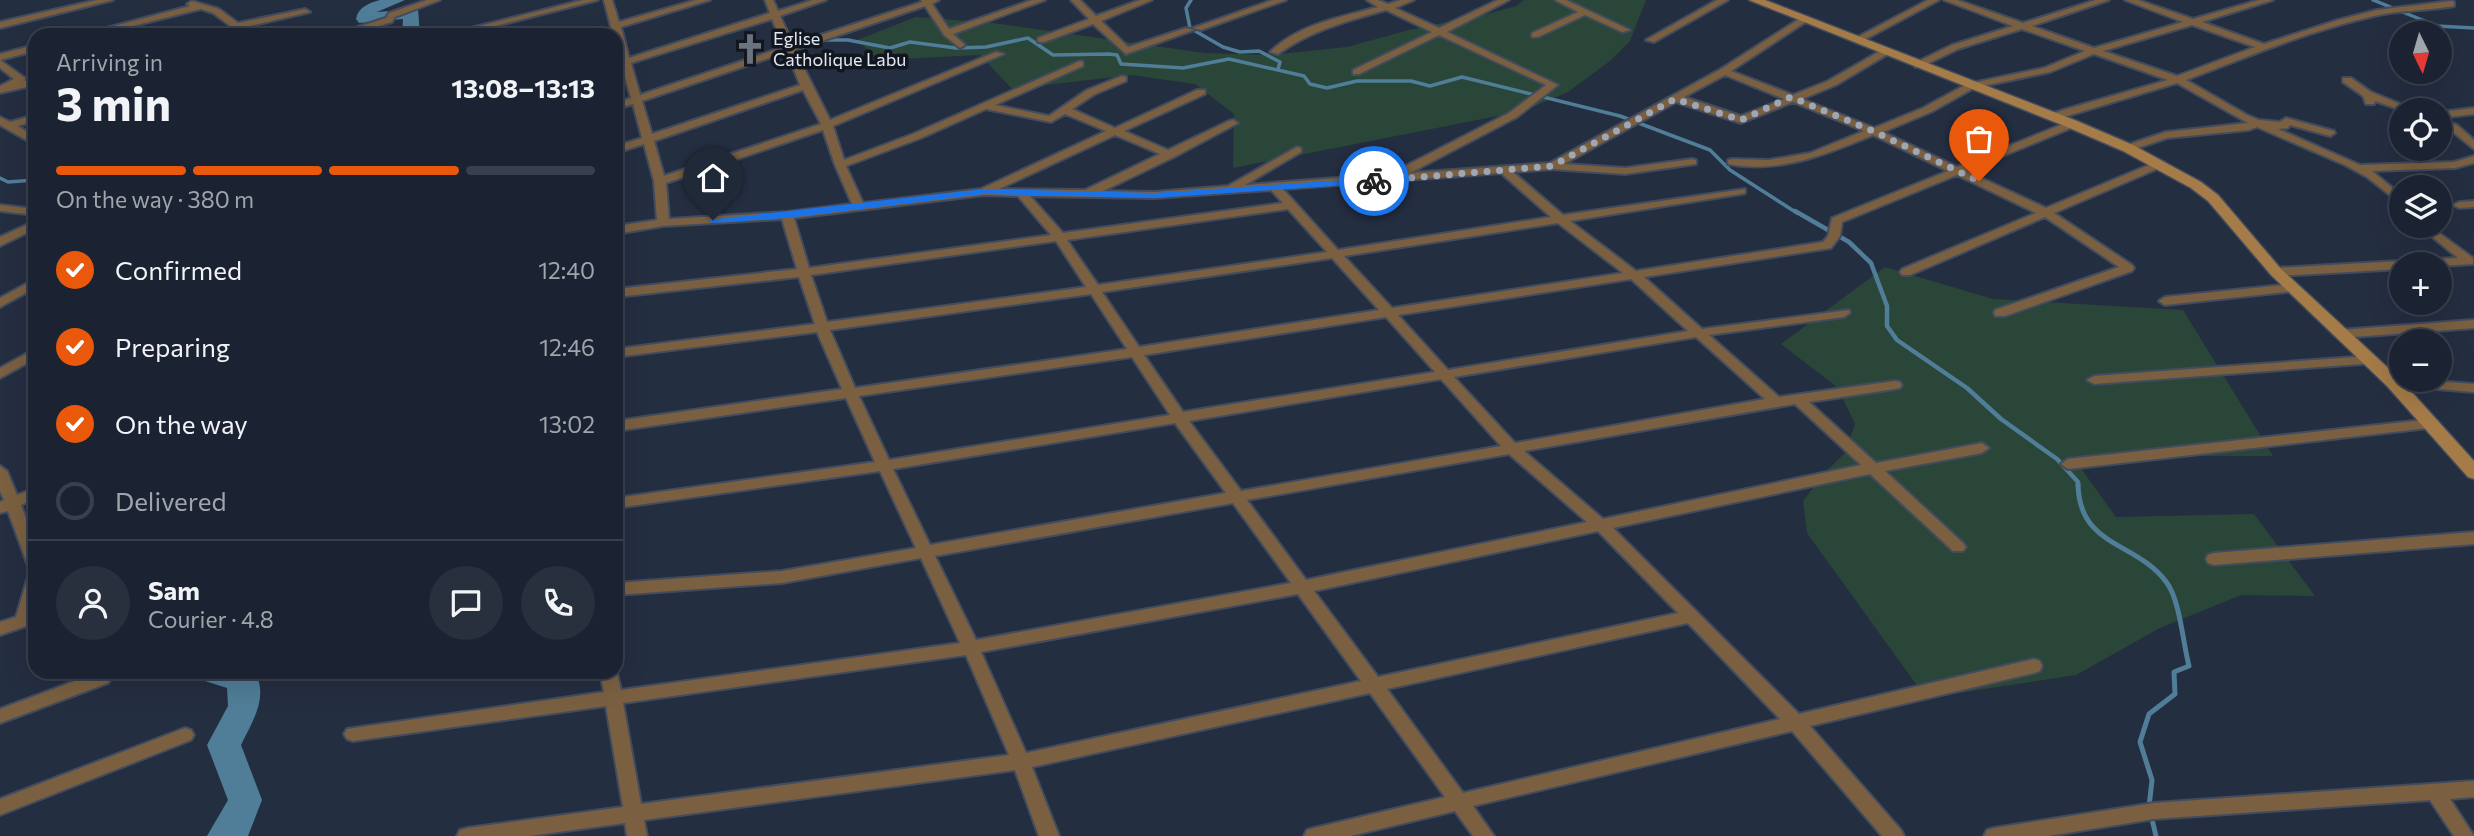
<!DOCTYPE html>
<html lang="en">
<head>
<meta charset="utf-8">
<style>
  :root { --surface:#1b2231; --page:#282f3d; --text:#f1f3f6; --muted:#a0a4ab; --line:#393f4d; --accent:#ea580c }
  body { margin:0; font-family:Commissioner,sans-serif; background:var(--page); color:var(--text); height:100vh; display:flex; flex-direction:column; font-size:26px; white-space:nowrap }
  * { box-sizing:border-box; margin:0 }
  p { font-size:23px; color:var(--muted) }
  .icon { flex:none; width:38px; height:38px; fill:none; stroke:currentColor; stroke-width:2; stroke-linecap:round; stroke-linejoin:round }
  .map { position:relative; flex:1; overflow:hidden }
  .side { position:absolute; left:28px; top:28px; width:595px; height:651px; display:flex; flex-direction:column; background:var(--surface); border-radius:21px; box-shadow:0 7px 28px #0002,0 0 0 2px var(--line) }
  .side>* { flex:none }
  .needle { width:46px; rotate:175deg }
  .controls { position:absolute; left:2389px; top:21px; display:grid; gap:14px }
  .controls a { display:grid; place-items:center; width:63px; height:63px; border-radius:50%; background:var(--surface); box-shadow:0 7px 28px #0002,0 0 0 2px var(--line); font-size:35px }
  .pin { position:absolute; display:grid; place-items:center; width:60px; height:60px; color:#fff; margin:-72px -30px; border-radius:50% 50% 50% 0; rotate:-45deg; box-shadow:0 0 7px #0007 }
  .pin .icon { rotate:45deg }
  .courier { position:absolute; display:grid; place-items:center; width:70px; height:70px; margin:-35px; border:5px solid #1a73e8; border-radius:50%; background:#fff; color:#222; box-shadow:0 2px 9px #0007 }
  .headline em { font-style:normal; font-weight:700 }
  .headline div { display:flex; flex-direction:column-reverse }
  .headline { display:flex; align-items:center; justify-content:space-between; height:119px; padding:0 28px }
  h1 { font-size:46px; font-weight:700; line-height:52px }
  .bar { display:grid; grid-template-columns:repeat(4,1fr); gap:10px 7px; align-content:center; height:84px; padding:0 28px }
  .bar i { height:9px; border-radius:5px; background:var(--line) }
  .bar .active { background:var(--accent) }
  .bar p { grid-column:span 4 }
  .line { display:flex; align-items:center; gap:18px; padding:0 28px; border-top:2px solid var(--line) }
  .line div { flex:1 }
  .round { display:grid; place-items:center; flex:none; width:74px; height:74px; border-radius:37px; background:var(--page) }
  ol { padding:0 28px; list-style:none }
  li { display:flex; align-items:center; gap:21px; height:77px }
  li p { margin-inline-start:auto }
  li .icon { padding:7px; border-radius:50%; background:var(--accent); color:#fff; stroke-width:4 }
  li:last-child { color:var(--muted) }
  li i { width:38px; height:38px; border:4px solid var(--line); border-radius:50% }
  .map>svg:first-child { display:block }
  .green { fill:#2a4638 }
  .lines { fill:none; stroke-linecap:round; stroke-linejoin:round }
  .stream-far2 { stroke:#507d98; stroke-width:3.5 }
  .stream-far1 { stroke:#507d98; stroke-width:4.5 }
  .stream { stroke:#507d98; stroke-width:5 }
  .river { fill:#507d98; fill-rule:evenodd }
  .street-casing { stroke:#424c5e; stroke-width:4 }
  .secondary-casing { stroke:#424c5e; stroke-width:3 }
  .street { fill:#7a6041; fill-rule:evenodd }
  .secondary { fill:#a57b48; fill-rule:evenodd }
  .route { fill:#1a73e8 }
  .done { stroke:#9fa7b5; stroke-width:7; stroke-dasharray:0 12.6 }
  .labels { text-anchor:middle; stroke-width:7; stroke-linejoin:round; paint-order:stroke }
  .far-poi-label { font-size:18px; fill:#e1e8f4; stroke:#12161f; text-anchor:start }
</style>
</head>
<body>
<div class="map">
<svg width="2474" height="836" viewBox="0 0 2474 836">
  <rect width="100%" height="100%" fill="#242e41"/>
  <path class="green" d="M1524,0H1646L1630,41L1610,61L1568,92L1523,111L1233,168L1234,114L1195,84L1132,75L1012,89L980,55L879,60L857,40L916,17L993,23L1204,53L1270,55L1347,47L1409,30L1487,14L1516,6Z
    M1885,267L1993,299L2183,310L2273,456H2072L2116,517L2254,514L2315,596L2241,595L2160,628L2076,675L1926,698L1807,533L1803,501L1825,472L1845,453L1855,424L1837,387L1781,344Z"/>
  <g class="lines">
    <path class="stream-far2" d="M1191,0L1186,8L1190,28L1223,47L1240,52L1259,51L1280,62L1278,69
      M2373,0L2437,26L2474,28
      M825,40H848L890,48L910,42L956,48L986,47L1028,38L1053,55L1109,54L1117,55L1121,64L1183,68L1229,59L1304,76L1310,84L1327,88L1357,81H1411L1430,86L1462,77L1620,116L1710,150L1730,170L1797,213
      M0,178L8,182L35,180"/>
    <path class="stream-far1" d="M1795,211L1849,242L1871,263L1887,306V326L1897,340L1967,388L2001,419L2057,459L2078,482V486"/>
    <path class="stream" d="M2078,484C2079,548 2137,541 2167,583C2180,601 2183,643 2189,666L2174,672L2175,694L2149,714L2140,742L2152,780L2149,807
      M2151,815L2156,836"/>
    <path class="river" d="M380,0H405L377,12L418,9L420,35H402L403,19L359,23L356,19C358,7 369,3 380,0Z
      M200,672H255C269,698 252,722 241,745L262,800L248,836H207L228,800L207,745L228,706L227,688L205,681Z"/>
    <defs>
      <path id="street" d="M97,0H113L0,28V22Z
        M427,0H440L395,17L392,22L348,35H333L386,18L389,13Z
        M583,0H598L460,35H443Z
        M604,0H612L619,22L696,0H710L621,27L629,58L770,13L765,0H773L778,11L813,0H826L780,16L793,44L922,2L921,0H939L932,4L949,29L1032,0H1045L953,34L965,45L960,48L944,35L925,6L795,50L830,120L996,52L1004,54L833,126L844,160L913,134L1080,61L1083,62V66L995,105L1049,116L1087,90L1122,76L1126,77V81L1095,94L1072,109L1115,128L1197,90H1205V94L1124,131L1168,150L1229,121L1233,120L1238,123L1174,157L1103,191L1154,192L1228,186L1297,147L1301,148V152L1245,185L1390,174L1509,113L1546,85L1439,35L1359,74H1353V70L1432,32L1386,10C1347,21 1312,30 1278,54L1270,52C1299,24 1341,17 1378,7L1367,0H1378L1388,4L1401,0H1414L1395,8L1439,28L1498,0H1509L1447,32L1558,85L1517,117L1410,173L1550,163L1721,69L1804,16L1809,19L1807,21L1731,71L1793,95L1828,81L1882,50H1888V54L1836,85L1802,99L1874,128L1923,108L1967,84L2044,68L2085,51L2022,29L1958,49L1921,67H1915V63L1952,45L2013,26L1944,0H1957L2023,23L2096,0H2109L2032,26L2094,48L2183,22L2125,0H2138L2193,19L2259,0H2273L2202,22L2264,44L2338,20L2377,10L2451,1L2454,2V6C2428,11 2400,10 2374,16C2308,31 2248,57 2186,80L2247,115L2259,120L2280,122L2286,118L2334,131L2335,133L2330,136L2290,125L2288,128L2278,129L2360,165L2454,162L2474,156V163L2455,168L2372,171L2401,195V204L2367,177L2345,165L2257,127L2249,130L2167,138L2132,150H2124V146L2166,132L2248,123L2177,83L2057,119H2049V115L2063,110L2168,80L2094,54L2050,72L1974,88L1931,112L1883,132L1957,167L2068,122H2076V126L1966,171L2046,208L2156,162H2164V166L2054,213L2132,265L2134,268L2132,271L2005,316H1995L1994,313L1995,310L2119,267L2045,217L1910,275H1902L1900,272L1902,269L2036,213L1957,175L1842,222L1840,236L1831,248L1644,277L1702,329L1849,310L1850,313L1844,317L1709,335L1779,397L1895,381L1900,382L1902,385L1900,388L1895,389L1809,402L1876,463L1982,443L1989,448L1982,453L1885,471L1963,543L1966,547L1963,551H1953L1870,474L1613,528L1799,714L2034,659L2040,661L2042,666L2040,671L2034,673L1810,726L1901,830L1904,836H1882L1792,731L1473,806L1494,836H1473L1455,811L1350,836H1304L1307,830L1314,828L1445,797L1370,693L1032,767L1059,836H1039L1015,770L644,820L647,836H627L625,823L529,836H457L460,830L467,828L623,807L606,706L353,741L347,739L344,734L347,729L604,692L600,672H616V669L621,690L960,643L921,558L782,583L616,595V583L782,571L916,548L880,471L616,508V498L875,462L846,398L616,431V421L842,389L817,332L616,357V349L815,324L799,277L616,297V289L797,269L782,219L663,226L616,234V226L657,220L654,181L644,144L616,153V146L642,138L633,104L616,109V103L631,98L622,66L616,68V62L621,60L616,35H613ZM772,19L784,47L640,95L631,63ZM2192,25L2255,47L2177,76L2103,51ZM787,52L800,85L652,134L642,101ZM1725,75L1784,99L1741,116L1684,97ZM803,90L821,124L664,176L654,141ZM1676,102L1741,123L1793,102L1864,131L1810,153L1769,160L1732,159L1728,160V164C1779,174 1827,154 1873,135L1948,171L1832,218L1828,236L1823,242L1636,271L1570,221L1741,194L1745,193V189L1563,215L1513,172L1552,169L1625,174L1696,164V160L1692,159L1625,168L1564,164ZM986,109L1051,122L1065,114L1106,131L981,189L863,203L846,166L921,138ZM823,130L835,165L852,204L787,212L669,219L666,183ZM1115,135L1160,154L1085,190L999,189ZM1501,173L1551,217L1338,250L1283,189ZM1271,190L1283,203L1063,233L1030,196L1154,198ZM984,195L1018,196L1051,235L809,268L794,218ZM1288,209L1327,252L1098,285L1067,240ZM1558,223L1623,273L1392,308L1344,256ZM1056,241L1086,287L827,322L811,275ZM1332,258L1379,310L1139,347L1102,292ZM1631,279L1688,331L1448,370L1398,315ZM1091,294L1127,349L855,388L830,330ZM1386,317L1435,372L1183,412L1144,355ZM1696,337L1765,399L1515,443L1454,377ZM1132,357L1170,415L889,460L859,396ZM1441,379L1501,446L1241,491L1189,421ZM1795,404L1861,465L1603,519L1524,451ZM1175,423L1226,493L930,545L893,469ZM1509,454L1587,522L1306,580L1247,500ZM1233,503L1291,583L976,640L935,556ZM1598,531L1678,613L1378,677L1314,591ZM1298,594L1361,681L1026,753L981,652ZM1688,623L1780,719L1463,793L1387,689ZM966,655L1009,755L641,804L623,703Z
        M1071,0H1080L1096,16L1140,0H1152L1101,21L1128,47L1186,28L1194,30L1126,54L1093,24L1044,42H1038V38L1089,19Z
        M1273,0H1286L1201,30L1193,28Z
        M1555,0H1566L1630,30L1622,32L1585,15L1538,37H1532V33L1578,12Z
        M1717,0H1728L1654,42L1646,40Z
        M1928,0H1939L1860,42L1852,40Z
        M192,1L219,9L238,23L305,9L310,12L245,27L253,35H242L239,33L214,35L233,28L213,13L201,9L96,35H80L190,6L187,4Z
        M35,45V51L0,60V54Z
        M0,60L25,78V81L35,79V85L0,93V86L14,79L0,68Z
        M2343,78H2351L2371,92L2415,110H2401L2375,101L2374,104H2366L2363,96L2343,82Z
        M2474,108V114L2440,118V112Z
        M35,115V121L18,126L35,137V145L0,125V117L10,122Z
        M2440,119L2457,125L2474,140V149L2449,129L2440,125Z
        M2474,201V207L2459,208L2453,205L2459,202Z
        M0,205L35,209V215L0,211Z
        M35,221V229L0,246V237Z
        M2435,230L2473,258V264L2440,266V264H2401V269L2276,276L2270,272L2276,268L2401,261L2406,264L2412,260L2458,258L2431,236L2429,234Z
        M35,279V288L0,307V298Z
        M2292,284L2298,288L2296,291L2165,305L2159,301L2165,297Z
        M2474,320V328L2340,338L2334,334L2340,330Z
        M35,349V359L0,378V368Z
        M2369,356L2374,357L2376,360L2374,363L2094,384L2087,380L2094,376Z
        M2393,378L2474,384V392L2388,385L2386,382L2388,379Z
        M2432,419L2437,421L2439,424L2437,427L2068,469L2061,464L2068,459Z
        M0,466L7,471L17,495L35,488V499L21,505L35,543V569L29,567L27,563L8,511L0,513V502L4,500L0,491Z
        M2474,532V544L2214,565L2208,563L2206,559L2208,555L2214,553Z
        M35,574V623L0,635V622L16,617L27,580L29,576Z
        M99,672L108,673L111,678L108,683L0,723V709Z
        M185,728L191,730L194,735L191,740L0,815V799Z
        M2474,781V797L2450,799L2474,836H2454L2430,800L2154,819L2048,836H1984L1987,830L1994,828L2154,803Z"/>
      <path id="secondary" d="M1749,0H1765L2077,121L2133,145L2201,182L2218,195L2281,269L2399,378L2474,461V479L2468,477L2387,386L2271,275L2208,201L2191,188L2123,151L2067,127Z"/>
    </defs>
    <use href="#street" class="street-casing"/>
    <use href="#secondary" class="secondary-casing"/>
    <use href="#street" class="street"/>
    <use href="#secondary" class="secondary"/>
  </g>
  <path class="route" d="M1374,178L1377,183L1154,198L984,194L787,218L713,223L708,220L984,189L1154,193Z"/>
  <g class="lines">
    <path class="done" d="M1374,181L1552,166L1675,99L1741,120L1791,97L1873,131L1979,181"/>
  </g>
  <defs>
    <symbol id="church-bare" viewBox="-9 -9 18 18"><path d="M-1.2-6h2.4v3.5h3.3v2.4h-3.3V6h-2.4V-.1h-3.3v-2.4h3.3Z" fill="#6b7280" stroke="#12161f" stroke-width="2.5" paint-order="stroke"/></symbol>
  </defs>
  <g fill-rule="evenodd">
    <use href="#church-bare" x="728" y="27" width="44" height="44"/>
  </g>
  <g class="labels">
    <g class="far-poi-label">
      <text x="773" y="45">Eglise<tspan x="773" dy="21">Catholique Labu</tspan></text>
    </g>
  </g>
</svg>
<div class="controls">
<a><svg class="needle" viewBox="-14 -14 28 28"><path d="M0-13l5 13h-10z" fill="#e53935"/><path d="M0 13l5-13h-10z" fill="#a0a4ab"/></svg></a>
<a><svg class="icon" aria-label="locate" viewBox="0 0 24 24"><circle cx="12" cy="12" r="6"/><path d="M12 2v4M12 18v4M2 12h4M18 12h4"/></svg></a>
<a><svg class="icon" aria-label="layers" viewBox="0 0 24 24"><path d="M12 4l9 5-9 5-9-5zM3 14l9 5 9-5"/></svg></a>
<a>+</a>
<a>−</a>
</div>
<div class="pin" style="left:1979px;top:181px;background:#ea580c"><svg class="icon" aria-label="bag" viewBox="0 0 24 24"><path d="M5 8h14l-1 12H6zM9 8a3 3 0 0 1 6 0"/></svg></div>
<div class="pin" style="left:713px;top:220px;background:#1f2937"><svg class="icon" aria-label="home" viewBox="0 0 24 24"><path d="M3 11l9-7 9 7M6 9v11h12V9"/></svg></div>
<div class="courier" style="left:1374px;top:181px"><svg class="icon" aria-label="bike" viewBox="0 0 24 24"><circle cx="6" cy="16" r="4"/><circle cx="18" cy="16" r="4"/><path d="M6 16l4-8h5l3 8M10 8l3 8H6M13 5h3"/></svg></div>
<section class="side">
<div class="headline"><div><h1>3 min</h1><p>Arriving in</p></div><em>13:08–13:13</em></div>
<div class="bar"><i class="active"></i><i class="active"></i><i class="active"></i><i></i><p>On the way · 380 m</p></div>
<ol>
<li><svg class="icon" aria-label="check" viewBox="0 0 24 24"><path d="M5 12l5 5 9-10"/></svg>Confirmed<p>12:40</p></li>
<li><svg class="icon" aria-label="check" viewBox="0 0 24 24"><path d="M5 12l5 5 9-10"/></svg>Preparing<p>12:46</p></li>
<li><svg class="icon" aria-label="check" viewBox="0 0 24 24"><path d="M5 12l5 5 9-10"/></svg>On the way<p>13:02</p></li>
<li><i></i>Delivered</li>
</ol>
<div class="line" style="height:126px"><a class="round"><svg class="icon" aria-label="person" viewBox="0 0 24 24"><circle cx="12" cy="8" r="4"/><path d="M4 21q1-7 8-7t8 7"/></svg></a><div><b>Sam</b><p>Courier · 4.8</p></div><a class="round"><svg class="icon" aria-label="chat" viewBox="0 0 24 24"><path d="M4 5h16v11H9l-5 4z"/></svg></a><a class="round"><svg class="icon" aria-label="phone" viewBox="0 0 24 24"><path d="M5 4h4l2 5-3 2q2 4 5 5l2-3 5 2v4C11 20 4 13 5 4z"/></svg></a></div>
</section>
</div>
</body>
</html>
